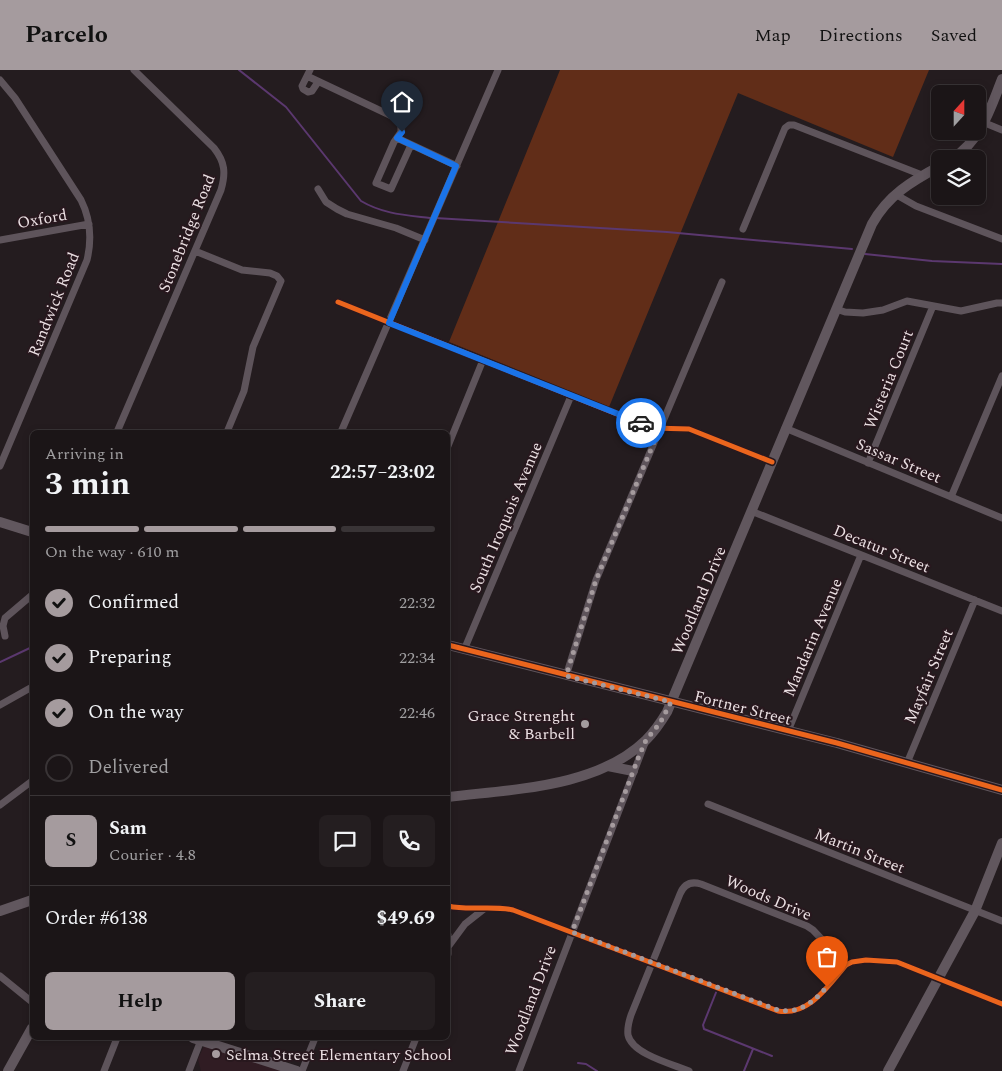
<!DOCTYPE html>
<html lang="en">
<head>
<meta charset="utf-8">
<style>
  :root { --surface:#1b1517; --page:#241e20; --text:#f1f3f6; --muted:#a09fa1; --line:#393436; --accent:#a59b9e }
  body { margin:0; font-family:Spectral,serif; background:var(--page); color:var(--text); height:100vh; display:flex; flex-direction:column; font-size:19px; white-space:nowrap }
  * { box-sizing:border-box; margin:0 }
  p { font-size:16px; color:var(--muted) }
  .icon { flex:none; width:28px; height:28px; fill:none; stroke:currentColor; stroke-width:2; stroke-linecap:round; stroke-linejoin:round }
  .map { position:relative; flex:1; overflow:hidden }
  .panel { position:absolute; left:30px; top:360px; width:420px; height:610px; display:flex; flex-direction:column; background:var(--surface); border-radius:8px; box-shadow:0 2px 8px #0003,0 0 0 1px var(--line) }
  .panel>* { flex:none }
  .needle { width:32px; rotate:21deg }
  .fabs { position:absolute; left:931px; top:15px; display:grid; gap:10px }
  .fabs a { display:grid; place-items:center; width:55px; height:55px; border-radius:8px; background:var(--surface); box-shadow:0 2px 8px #0003,0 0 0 1px var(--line); font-size:25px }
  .pin { position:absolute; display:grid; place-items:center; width:42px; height:42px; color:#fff; margin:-51px -21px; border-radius:50% 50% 50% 0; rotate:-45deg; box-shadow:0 0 5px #0007 }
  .pin .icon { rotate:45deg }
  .courier { position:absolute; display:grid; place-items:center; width:50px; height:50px; margin:-25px; border:4px solid #1a73e8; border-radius:50%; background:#fff; color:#222; box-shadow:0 1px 6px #0007 }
  .summary em { font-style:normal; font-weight:700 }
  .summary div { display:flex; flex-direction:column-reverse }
  .summary { display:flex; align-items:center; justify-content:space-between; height:85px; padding:0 15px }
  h1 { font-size:32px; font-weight:700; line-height:38px }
  .bar { display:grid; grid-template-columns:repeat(4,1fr); gap:8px 5px; align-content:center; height:60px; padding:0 15px }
  .bar i { height:6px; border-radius:4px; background:var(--line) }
  .bar .active { background:var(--accent) }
  .bar p { grid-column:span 4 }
  .line { display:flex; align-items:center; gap:12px; padding:0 15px; border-top:1px solid var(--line) }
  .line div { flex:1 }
  .round { display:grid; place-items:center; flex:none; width:52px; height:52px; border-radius:8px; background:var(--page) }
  ol { padding:0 15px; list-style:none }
  li { display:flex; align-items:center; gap:15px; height:55px }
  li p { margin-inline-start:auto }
  li .icon { padding:5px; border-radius:50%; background:var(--accent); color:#111; stroke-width:4 }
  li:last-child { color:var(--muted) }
  li i { width:28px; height:28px; border:2px solid var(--line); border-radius:50% }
  .action { display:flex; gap:10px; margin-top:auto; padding:10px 15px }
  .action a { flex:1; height:58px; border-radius:8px; background:var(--accent); color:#111; font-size:20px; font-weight:700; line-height:58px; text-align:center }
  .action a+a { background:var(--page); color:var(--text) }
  header { display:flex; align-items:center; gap:30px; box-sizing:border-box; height:70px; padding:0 25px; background:var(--accent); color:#111 }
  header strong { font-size:24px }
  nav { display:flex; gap:28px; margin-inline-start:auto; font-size:18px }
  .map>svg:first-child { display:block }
  .built { fill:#301c23 }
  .green { fill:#612d18 }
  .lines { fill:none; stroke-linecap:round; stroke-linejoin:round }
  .stream { stroke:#5b386f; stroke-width:2 }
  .street { stroke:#5e545b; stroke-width:7 }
  .secondary { stroke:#61575e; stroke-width:10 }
  .cycleway-casing { stroke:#28181e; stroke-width:8 }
  .cycleway { stroke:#eb651d; stroke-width:5 }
  .done { stroke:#a59b9e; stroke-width:5; stroke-dasharray:0 9 }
  .route { stroke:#1a73e8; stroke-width:6 }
  .poi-dot { fill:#a59b9e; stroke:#28181e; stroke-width:2 }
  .labels { text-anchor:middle; stroke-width:4; stroke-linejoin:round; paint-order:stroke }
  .street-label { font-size:16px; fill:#ebe0e3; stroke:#28181e }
  .poi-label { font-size:16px; fill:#ebe0e3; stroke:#28181e; text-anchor:end }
</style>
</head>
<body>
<header>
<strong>Parcelo</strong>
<nav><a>Map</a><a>Directions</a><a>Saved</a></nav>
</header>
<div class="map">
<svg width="1002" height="1001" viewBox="0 0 1002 1001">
  <rect width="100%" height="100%" fill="#241c1f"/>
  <path class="built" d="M204,976L286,1001H201L198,989Z"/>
  <path class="green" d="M560,0H929L893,87L738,23L609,337L449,272Z"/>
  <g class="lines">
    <path class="stream" d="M239,0L286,37L361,131C383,144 405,145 430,148
      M435,148L667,162L852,179
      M865,184L932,191L1002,194
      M0,592L32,577
      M717,920L703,955L704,959L772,986
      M578,993L586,994L597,1001
      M744,1001L753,979"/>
    <path class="street" d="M310,0L302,16L303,19L308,22L312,21L318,12
      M307,6L396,48L401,54V62L394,72L376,113L391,119L411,75
      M0,10L15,28L81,130C91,150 92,169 87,190L0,396
      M985,53L1002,60
      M397,68L457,96
      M318,119L326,132L337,139L347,144L396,158L425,170
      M895,124L916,136L1002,169
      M743,159L785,58L789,55H794L922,105
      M0,170L89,154
      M195,181L242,200L270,203L277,206L281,211L253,277L244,321L227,362
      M338,232L652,358L689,359L772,392
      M836,239L845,242L863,243L883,240L907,231L961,241L997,233H1002
      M785,358L1002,448
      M117,362L221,120C226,103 225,92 214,78L134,0
      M341,362L498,0
      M448,376L483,290
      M868,393L933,236
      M951,427L1002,306
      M751,441L1002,541
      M5,566L3,556L5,548L32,525
      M464,580L571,326
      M566,606L596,510L722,212
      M0,635L32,617
      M788,661L861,485
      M907,693L975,530
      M708,734L1002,851
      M0,735L32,711
      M448,836C470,841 491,835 513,840L778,941C809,946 828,916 846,895L852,892L866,890L897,892L1002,934
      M448,865V884
      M448,877L465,854L484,839
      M0,906L32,932
      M104,1001L117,968
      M189,1001L201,970
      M302,1001L315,968
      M403,1001L416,968
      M519,1001L645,673
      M689,1001C672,994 632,984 628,965C627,958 629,951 631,945L680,824C684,814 691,811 701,814L807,856L813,860L846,895"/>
    <path class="secondary" d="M952,89C981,70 990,40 1002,9
      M0,452L32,462
      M448,575L837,673L1002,720
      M608,696L633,701
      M448,727C512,719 597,718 646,670C654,662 661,652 667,642L872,154C888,125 912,111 940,96
      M0,841L32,830
      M193,968L297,1001
      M8,1001L32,958
      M888,1001L975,841L1002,773"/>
    <defs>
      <path id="cycleway" d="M338,232L652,358L689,359L772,392
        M448,575L837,673L1002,720
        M448,836C470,841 491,835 513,840L778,941C809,946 828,916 846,895L852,892L866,890L897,892L1002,934"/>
    </defs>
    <use href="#cycleway" class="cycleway-casing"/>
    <use href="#cycleway" class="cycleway"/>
  </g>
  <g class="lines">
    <path class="done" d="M641,353L652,358H660L596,510L566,606L671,632L660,653L646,670L639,686L572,862L778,940C800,944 813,932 827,917"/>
    <path class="route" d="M402,62L397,68L456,96L389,253L641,353"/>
  </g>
  <g class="poi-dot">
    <circle cx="585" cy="654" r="5"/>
    <circle cx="216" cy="984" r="5"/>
  </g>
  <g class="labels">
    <g class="street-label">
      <text transform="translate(42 148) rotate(-10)" y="6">Oxford</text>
      <text transform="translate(186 163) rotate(-68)" y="6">Stonebridge Road</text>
      <text transform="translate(53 234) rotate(-68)" y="6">Randwick Road</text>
      <text transform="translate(888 309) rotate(-68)" y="6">Wisteria Court</text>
      <text transform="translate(899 390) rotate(23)" y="6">Sassar Street</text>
      <text transform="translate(505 447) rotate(-67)" y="6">South Iroquois Avenue</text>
      <text transform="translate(882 478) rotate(22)" y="6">Decatur Street</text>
      <text transform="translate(698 530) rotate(-67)" y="6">Woodland Drive</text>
      <text transform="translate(812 567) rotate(-67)" y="6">Mandarin Avenue</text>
      <text transform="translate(928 606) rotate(-67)" y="6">Mayfair Street</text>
      <text transform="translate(743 637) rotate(14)" y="6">Fortner Street</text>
      <text transform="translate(860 780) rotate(22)" y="6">Martin Street</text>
      <text transform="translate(769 827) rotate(23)" y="6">Woods Drive</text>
      <text transform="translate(530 930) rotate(-69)" y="6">Woodland Drive</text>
    </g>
    <g class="poi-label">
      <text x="575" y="651">Grace Strenght<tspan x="575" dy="18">&amp; Barbell</tspan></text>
      <text x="226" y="990" text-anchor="start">Selma Street Elementary School</text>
    </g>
  </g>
</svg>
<div class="fabs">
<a><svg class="needle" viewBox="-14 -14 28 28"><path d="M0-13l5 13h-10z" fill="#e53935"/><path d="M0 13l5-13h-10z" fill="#a09fa1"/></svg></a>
<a><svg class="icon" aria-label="layers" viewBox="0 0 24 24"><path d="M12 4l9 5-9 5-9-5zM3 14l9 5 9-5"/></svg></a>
</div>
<div class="pin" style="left:827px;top:917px;background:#ea580c"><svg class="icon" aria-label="bag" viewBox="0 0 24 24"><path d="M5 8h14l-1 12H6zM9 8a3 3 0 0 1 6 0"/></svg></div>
<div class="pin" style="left:402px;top:62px;background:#1f2937"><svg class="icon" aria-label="home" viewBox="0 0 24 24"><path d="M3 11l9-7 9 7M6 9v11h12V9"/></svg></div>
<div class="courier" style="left:641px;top:353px"><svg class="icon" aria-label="car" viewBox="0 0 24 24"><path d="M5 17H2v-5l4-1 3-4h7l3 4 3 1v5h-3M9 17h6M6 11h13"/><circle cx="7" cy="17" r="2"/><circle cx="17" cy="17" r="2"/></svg></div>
<section class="panel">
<div class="summary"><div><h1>3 min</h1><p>Arriving in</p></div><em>22:57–23:02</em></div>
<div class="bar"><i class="active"></i><i class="active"></i><i class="active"></i><i></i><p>On the way · 610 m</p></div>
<ol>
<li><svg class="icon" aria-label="check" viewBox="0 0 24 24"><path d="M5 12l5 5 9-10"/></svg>Confirmed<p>22:32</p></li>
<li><svg class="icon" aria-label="check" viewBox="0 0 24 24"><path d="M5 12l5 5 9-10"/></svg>Preparing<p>22:34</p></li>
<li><svg class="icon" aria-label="check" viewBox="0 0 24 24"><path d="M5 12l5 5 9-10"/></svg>On the way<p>22:46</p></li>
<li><i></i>Delivered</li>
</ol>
<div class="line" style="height:90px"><b class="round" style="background:var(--accent);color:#111">S</b><div><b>Sam</b><p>Courier · 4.8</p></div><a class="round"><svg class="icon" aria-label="chat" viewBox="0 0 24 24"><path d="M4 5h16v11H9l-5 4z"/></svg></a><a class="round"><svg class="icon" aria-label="phone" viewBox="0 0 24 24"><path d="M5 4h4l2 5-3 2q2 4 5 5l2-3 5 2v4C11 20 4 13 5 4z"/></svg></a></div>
<div class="line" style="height:65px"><div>Order #6138</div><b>$49.69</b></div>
<div class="action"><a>Help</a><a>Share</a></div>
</section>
</div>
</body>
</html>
